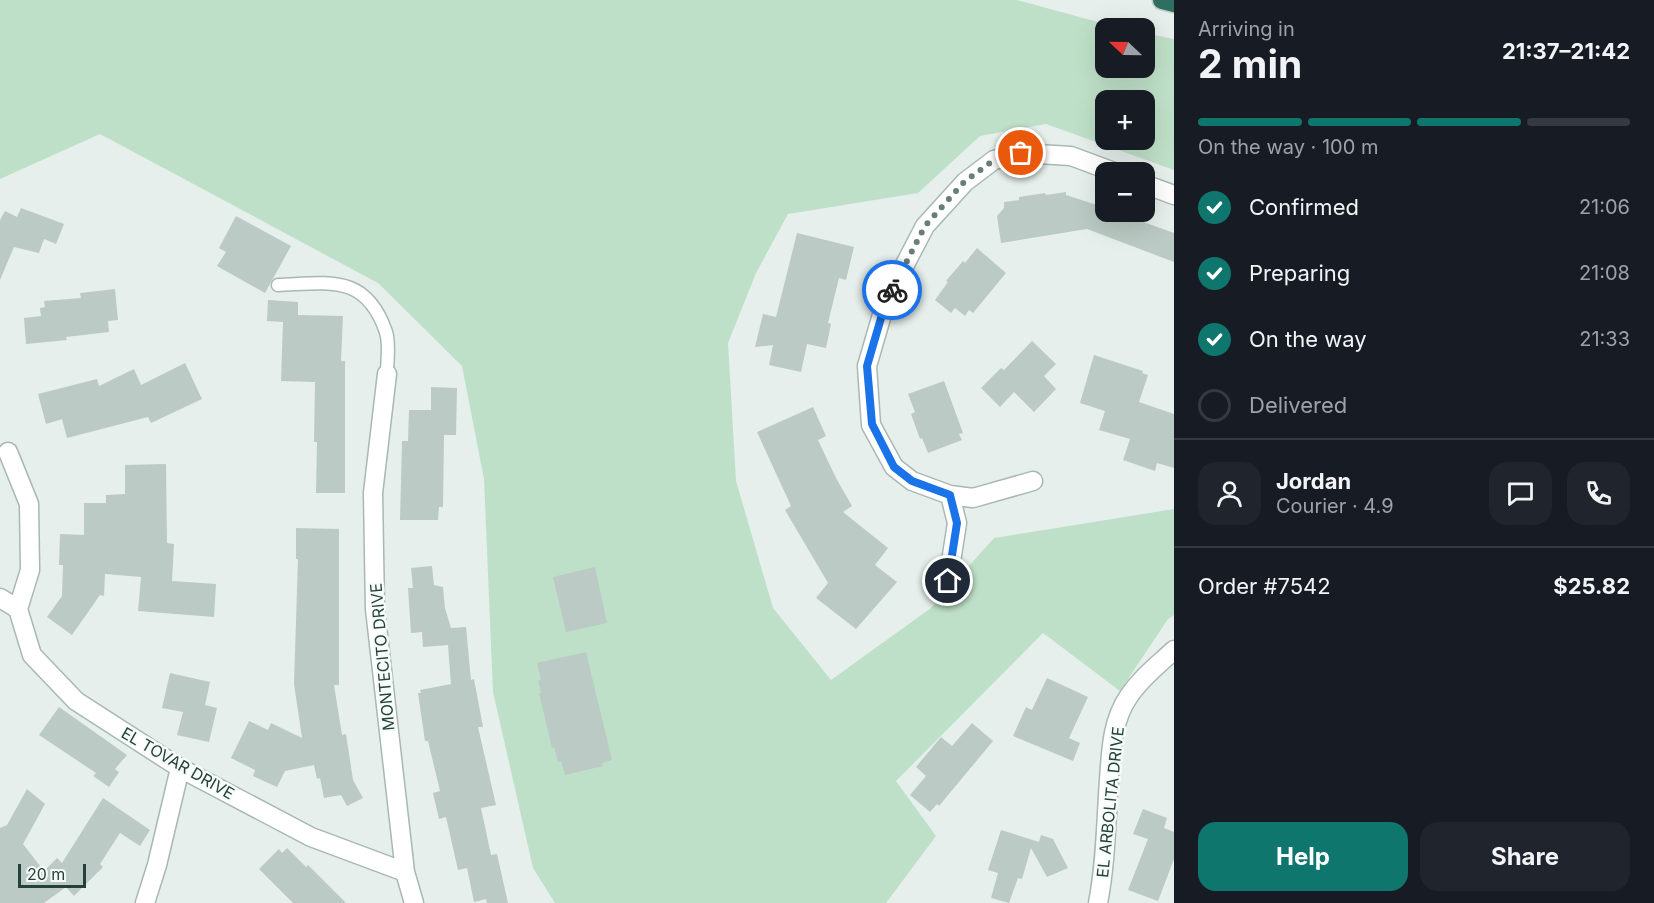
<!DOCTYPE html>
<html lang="en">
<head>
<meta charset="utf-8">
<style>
  :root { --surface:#171b24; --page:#20242c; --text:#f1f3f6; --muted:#9ea1a6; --line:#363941; --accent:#0f766e }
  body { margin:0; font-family:Inter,sans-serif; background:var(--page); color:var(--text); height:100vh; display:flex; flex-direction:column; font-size:22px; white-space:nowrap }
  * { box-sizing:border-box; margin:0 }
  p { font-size:20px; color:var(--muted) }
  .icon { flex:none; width:33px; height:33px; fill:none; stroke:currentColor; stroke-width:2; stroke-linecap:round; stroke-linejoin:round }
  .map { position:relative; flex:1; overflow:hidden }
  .details { display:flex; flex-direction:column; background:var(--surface); width:480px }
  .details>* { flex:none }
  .needle { width:39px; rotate:292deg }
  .fabs { position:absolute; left:1095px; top:18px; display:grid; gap:12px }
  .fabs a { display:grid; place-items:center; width:60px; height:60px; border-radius:12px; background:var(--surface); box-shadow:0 6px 24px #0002; font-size:30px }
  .scale { position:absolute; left:18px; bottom:15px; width:68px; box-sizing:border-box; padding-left:6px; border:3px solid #24423a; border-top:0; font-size:16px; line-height:21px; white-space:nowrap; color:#24423a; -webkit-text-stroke:4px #f7fbf9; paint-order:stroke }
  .pin { position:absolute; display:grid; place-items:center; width:51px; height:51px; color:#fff; margin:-26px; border:3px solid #fff; border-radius:50%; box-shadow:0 2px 6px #0007 }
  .courier { position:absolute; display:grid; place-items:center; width:60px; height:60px; margin:-30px; border:4px solid #1a73e8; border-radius:50%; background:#fff; color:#222; box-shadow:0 2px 8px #0007 }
  .summary em { font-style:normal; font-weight:700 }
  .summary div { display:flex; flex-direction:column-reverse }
  .summary { display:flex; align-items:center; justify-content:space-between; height:102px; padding:0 24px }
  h1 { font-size:39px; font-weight:700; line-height:45px }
  .bar { display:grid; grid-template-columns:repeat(4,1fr); gap:9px 6px; align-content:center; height:72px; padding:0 24px }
  .bar i { height:8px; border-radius:4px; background:var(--line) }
  .bar .active { background:var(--accent) }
  .bar p { grid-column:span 4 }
  .line { display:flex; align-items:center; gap:15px; padding:0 24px; border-top:2px solid var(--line) }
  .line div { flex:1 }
  .round { display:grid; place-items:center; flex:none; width:63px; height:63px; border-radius:18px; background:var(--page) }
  ol { padding:0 24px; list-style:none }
  li { display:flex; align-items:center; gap:18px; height:66px }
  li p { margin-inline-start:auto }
  li .icon { padding:6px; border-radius:50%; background:var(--accent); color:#fff; stroke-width:4 }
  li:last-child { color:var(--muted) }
  li i { width:33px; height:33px; border:3px solid var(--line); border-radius:50% }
  .button { display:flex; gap:12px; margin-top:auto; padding:12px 24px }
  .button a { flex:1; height:69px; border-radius:18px; background:var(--accent); color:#fff; font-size:24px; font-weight:700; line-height:69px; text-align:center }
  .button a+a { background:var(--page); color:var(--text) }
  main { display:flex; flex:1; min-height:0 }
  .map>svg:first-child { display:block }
  .green { fill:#bfe0c8; fill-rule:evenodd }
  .building { fill:#bbcac4 }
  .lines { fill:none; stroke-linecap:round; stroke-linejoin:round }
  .service-casing { stroke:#a8b8b2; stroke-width:15 }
  .minor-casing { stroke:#a8b8b2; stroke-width:21 }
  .motorway-casing { stroke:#c2cac8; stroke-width:21 }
  .service { stroke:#fff; stroke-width:12 }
  .minor { stroke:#fff; stroke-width:18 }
  .motorway { stroke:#2f6f62; stroke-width:18 }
  .done { stroke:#687f78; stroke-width:6; stroke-dasharray:0 10.8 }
  .route { stroke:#1a73e8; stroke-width:8 }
  .labels { text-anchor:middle; stroke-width:5; stroke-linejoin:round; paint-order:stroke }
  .street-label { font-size:16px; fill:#24423a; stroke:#f7fbf9 }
</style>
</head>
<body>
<main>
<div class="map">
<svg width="1174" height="903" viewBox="0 0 1174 903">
  <rect width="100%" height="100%" fill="#e6efeb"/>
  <path class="green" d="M0,0H1017L1120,28H1106V68H1144L1145,33L1174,39V170L1046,124L980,136L918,193L788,214L756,273L728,343L736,481L773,608L831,680L931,608L994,538L1174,509V615L1168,619L1120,691L1043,633L896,781L936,836L886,903H555L533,868L493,692L484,479L462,366L378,283L100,134L0,179ZM1106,100H1144V140H1106Z"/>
  <path class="building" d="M1066,192V195L1106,208V212H1116L1174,233V262L1087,229L1001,243L997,216L1004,208V202L1019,200V197L1045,193L1046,195Z
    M21,208L64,224L56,244L44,239L39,253L14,247L0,280V220L5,211L17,217Z
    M236,216L291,246L265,293L217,266L226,252L219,248Z
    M797,233L854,247L846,280L839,278L828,323L831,324L826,348L807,344L801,372L769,365L773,345L755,347L763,314L776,317Z
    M977,248L1006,273L973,313L969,310L965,316L955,308L951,313L935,300L948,282L946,281L963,261L965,263Z
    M115,289L118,320L108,321L109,332L66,337L67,340L26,344L24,318L41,316L40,308L45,307L44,301L81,298L80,293Z
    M268,300L298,302V315L343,316L341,361H345V493H316L317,442H314L315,382L281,381L283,322L267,321Z
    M1032,341L1056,364L1044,376L1056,389L1034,412L1014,392L1000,407L981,388L1001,368L1004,370Z
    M1094,355L1143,371L1142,373L1148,375L1139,402L1174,414V468L1157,463L1155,471L1123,460L1130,439L1099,430L1105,411L1080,403Z
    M185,363L202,399L151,423L148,417L67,438L62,419L46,424L38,394L97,379L99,386L134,369L141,385Z
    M944,381L963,433L959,434L962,440L928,453L922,438L920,439L911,414L915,412L908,394Z
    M431,387L457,388L456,435H444L443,507H439L438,520H400L402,441H408L409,410H431Z
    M813,407L826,436L818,440L836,478L852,506L843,512L888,548L875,565L897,582L856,629L816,598L828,583L785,510L791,506L757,432Z
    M166,464L167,543L174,544L172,581L216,584L214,617L138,611L141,577L105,574L104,596L100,595L72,635L47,617L62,596L63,565H59L60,534L84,535V503H106V495L125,494V465Z
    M296,528L339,529V685H334L342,735L346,734L353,780L363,798L347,806L341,795L324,798L320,778L317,779L314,765L285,771L277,787L253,776L255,770L231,758L249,721L268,730L271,723L302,738L294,684L298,559H296Z
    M432,566L434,585L443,587L445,608L451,628L466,627L471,680L474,679L483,727H478L496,805L481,808L491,855L497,854L508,903H487L486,899L474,902L467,868L458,870L446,817L439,819L433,793L440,791L428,741H425L418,693H421L420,690L451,684L448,645L423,647L422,632L411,633L408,588H413L411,568Z
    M595,567L607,623L566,632L553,577Z
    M586,652L612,760L602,763L603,766L565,775L561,761L558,762L554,747L552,748L539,693H541L538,681L541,680L537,663Z
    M170,673L210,682L205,705L217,708L209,742L177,735L183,712L162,708Z
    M1047,678L1088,697L1069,738L1080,743L1073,761L1013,736L1026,707L1032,710Z
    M59,707L127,755L115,769L119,772L109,787L93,776L96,773L39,735Z
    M972,723L993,741L939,806L937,804L930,812L910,795L926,776L916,767L941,737L952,746Z
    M27,789L45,804L23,844L44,871L57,858L62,863L103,798L150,830L140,846L120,833L100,864L103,867L74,896L66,887L44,903H0V828L7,825Z
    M1143,809L1167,818L1164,828L1174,832V859L1158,901L1128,890L1148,839L1133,834Z
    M1001,830L1039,842L1041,835L1053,839L1068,868L1047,877L1031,848L1022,879L1018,878L1009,903L991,898L998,873L988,870Z
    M287,848L306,867L308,865L346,903H293L259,869L279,849L282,853Z"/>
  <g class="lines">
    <defs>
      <path id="service" d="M278,285C328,283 366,273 386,332C390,344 387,361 387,374"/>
      <path id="minor" d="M1144,184L1174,195
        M387,374L373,493L375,609L405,872L414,903
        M8,452L29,504L30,570L18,609
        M1033,481L973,498L950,495L912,481L894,467L871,425L867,366L886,301L925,226L965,182L994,160L1021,153L1071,156L1114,172
        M948,581L957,523L950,495
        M0,598L18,609L32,655L76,701L180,768L311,837L405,872
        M145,903L157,865L180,768
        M1098,903C1106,862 1106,821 1109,780C1111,751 1112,720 1129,696C1141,678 1158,665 1174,650"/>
      <path id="motorway" d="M1162,0L1174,3"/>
    </defs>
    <use href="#service" class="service-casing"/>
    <use href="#minor" class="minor-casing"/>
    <use href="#motorway" class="motorway-casing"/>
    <use href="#service" class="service"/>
    <use href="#minor" class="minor"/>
    <use href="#motorway" class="motorway"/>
  </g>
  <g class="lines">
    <path class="done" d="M892,290L925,226L964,182L994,160L1021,153"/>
    <path class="route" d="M892,290L886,301L867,366L872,424L894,467L912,481L950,495L957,523L948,581"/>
  </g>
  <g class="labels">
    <g class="street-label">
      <text transform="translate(382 657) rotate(-95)" y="6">MONTECITO DRIVE</text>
      <text transform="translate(178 763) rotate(30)" y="6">EL TOVAR DRIVE</text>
      <text transform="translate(1110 802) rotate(-84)" y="6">EL ARBOLITA DRIVE</text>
    </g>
  </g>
</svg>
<div class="fabs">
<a><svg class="needle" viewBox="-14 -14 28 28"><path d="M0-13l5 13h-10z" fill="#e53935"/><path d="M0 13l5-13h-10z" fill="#9ea1a6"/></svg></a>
<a>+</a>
<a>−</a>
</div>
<div class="scale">20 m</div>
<div class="pin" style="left:1021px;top:153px;background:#ea580c"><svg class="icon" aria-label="bag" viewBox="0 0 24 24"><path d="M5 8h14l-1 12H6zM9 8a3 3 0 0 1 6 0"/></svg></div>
<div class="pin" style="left:948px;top:581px;background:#1f2937"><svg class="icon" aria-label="home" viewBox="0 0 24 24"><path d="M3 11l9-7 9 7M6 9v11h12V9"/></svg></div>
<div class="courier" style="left:892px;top:290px"><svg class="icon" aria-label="bike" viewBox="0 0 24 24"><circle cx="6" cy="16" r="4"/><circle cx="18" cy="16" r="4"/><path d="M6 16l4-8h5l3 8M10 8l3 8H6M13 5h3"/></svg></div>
</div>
<section class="details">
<div class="summary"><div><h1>2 min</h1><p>Arriving in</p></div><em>21:37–21:42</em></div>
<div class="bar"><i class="active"></i><i class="active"></i><i class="active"></i><i></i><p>On the way · 100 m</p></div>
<ol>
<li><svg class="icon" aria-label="check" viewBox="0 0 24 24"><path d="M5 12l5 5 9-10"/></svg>Confirmed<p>21:06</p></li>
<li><svg class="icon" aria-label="check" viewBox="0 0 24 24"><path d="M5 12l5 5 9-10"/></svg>Preparing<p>21:08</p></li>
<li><svg class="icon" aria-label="check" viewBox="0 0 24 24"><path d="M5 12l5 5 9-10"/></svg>On the way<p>21:33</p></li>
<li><i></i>Delivered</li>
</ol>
<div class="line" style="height:108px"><a class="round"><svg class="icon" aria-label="person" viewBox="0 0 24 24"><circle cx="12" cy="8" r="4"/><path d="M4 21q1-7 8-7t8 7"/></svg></a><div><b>Jordan</b><p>Courier · 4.9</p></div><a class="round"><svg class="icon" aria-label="chat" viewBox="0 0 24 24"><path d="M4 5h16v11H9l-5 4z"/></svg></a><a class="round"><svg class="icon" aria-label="phone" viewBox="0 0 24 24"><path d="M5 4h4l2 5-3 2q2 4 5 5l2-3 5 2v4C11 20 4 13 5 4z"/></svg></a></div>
<div class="line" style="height:78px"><div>Order #7542</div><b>$25.82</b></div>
<div class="button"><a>Help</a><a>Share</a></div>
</section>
</main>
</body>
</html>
